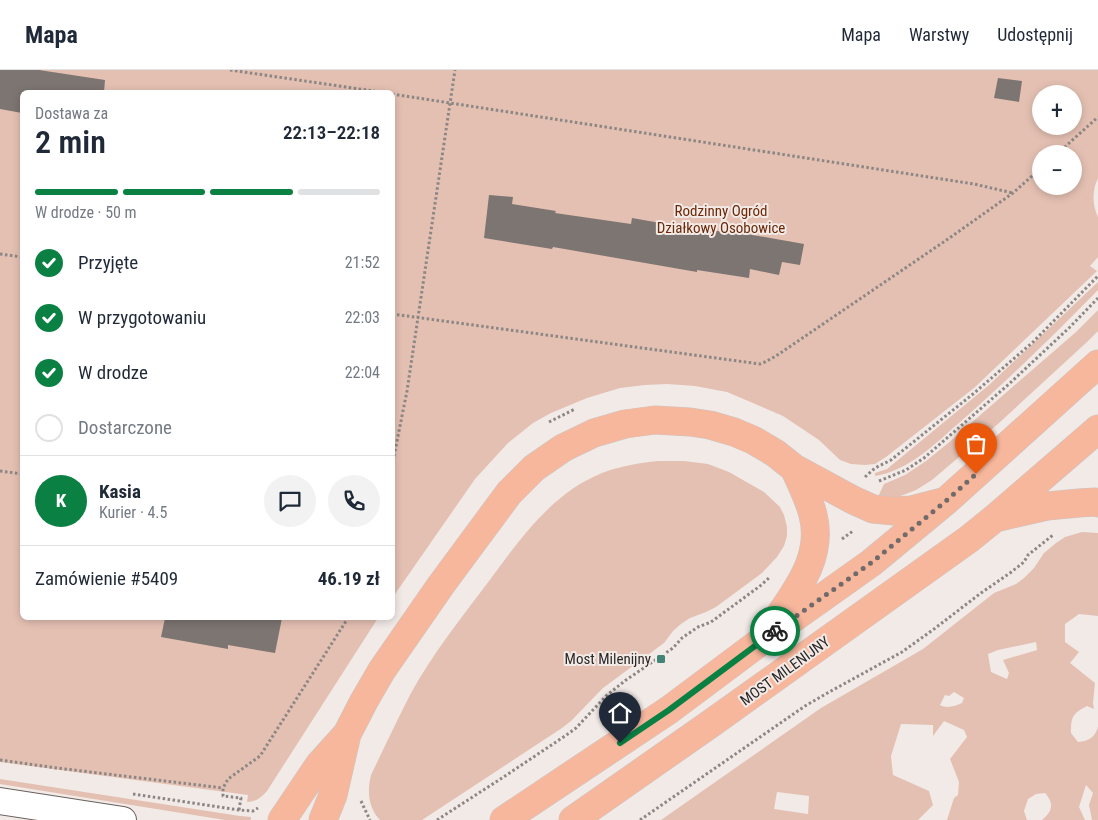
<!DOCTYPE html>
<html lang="pl">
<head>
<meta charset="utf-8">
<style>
  :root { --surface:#fff; --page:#f2f2f3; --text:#1f2937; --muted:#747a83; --line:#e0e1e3; --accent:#0b8043 }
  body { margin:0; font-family:"Roboto Condensed",sans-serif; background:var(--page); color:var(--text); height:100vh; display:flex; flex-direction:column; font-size:19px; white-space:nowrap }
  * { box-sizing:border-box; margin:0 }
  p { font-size:16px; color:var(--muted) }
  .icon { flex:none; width:28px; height:28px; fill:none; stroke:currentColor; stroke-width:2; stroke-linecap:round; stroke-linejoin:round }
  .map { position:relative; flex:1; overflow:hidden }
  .side { position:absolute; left:20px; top:20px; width:375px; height:530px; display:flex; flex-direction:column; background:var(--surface); border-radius:8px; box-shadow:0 2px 8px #0003 }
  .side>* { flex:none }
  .buttons { position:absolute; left:1032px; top:15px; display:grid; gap:10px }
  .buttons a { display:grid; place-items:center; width:50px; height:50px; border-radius:50%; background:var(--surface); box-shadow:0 2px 8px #0003; font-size:25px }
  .pin { position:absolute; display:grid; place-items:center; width:42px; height:42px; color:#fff; margin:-51px -21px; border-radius:50% 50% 50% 0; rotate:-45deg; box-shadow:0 0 5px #0007 }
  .pin .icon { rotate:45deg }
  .courier { position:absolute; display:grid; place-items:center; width:50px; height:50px; margin:-25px; border:4px solid #0b8043; border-radius:50%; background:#fff; color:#222; box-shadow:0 1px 6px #0007 }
  .summary em { font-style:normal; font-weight:600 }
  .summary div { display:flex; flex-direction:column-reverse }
  .summary { display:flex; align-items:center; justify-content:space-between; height:85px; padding:0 15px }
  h1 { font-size:32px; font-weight:600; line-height:38px }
  .bar { display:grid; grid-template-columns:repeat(4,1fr); gap:8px 5px; align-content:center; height:60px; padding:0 15px }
  .bar i { height:6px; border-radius:4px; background:var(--line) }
  .bar .current { background:var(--accent) }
  .bar p { grid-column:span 4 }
  .line { display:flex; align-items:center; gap:12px; padding:0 15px; border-top:1px solid var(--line) }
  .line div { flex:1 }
  .round { display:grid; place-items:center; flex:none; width:52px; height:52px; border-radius:26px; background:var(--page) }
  ol { padding:0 15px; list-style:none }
  li { display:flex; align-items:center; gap:15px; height:55px }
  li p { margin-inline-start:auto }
  li .icon { padding:5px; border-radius:50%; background:var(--accent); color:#fff; stroke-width:4 }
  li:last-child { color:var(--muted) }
  li i { width:28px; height:28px; border:2px solid var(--line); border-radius:50% }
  header { display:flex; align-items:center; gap:30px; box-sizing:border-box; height:70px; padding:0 25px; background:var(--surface); border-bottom:1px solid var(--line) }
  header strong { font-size:24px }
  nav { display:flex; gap:28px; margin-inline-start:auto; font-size:18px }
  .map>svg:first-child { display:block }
  .green { fill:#e4c0b2; fill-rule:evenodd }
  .building { fill:#7c7572 }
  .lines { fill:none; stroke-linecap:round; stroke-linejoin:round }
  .tertiary-casing { stroke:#69625f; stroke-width:28 }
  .primary-casing { stroke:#c8c7c7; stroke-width:29 }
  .path { stroke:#8c8684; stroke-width:3; stroke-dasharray:2.5 2.5; stroke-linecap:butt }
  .tertiary { stroke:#fff; stroke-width:26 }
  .primary { stroke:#f7b79d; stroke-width:28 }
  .done { stroke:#706b6a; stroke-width:5; stroke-dasharray:0 9 }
  .route { stroke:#0b8043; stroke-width:6 }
  .poi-dot { fill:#408476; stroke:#f2eae7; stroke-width:2 }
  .labels { text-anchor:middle; stroke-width:4; stroke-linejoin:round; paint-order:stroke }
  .park-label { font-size:15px; fill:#6c2807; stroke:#f2eae7 }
  .poi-label { font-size:15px; fill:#2a2726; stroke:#f2eae7; text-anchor:end }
  .street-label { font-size:15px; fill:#2a2726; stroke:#f2eae7 }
</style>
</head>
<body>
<header>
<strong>Mapa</strong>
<nav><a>Mapa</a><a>Warstwy</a><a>Udostępnij</a></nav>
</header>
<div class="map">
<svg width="1098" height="750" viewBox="0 0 1098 750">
  <rect width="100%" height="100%" fill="#f2eae7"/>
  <path class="green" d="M0,0H1098V108C1092,120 1092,135 1098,147V187L1090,196L1097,201L974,318L886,387L875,394L865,395L851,394L840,390L819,370L783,346L727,322L695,316L667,314L645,315L620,318L587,328L551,343L533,353L508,373L475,409L393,527L392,22H22V548H378L267,721C262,727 256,732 247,732L248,725L0,692ZM1041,24H1074V56H1041ZM1041,84H1074V116H1041Z
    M1098,212V220C1053,266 1007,311 959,353C935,374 908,401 875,406V403L887,399L989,315Z
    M1098,240V261L1087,272L999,353L932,410L916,420L898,427H878L884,414L905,405L926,391L947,374L1076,262Z
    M658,391H684L708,394L729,402L764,422L780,437L784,445L787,457V466L784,476L777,487L762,503L716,537L706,542L690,548L681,554L673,561L664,573L603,618L571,651L562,658L422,750H380C368,737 367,721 371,705C384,678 397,650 411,623C433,583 462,547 489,511C520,469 552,423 602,403C620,396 639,393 658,391Z
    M1082,462L1098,463V546L1079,544L1065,554V572L1079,582L1070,593L1095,613L1093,633L1094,639L1087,636C1072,644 1071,647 1071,663L1078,672C1089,671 1095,667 1098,657V750H1092L1089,735L1093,723L1086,715L1079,737L1085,750H1042C1053,741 1054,733 1045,723L1036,724L1028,729L1024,741L1027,750H947L954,728L958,725L959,712L950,689L967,667L964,660L944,651L933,666V655L901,654L891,686L893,705L929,721L933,735L918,750H661L821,638L923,579L994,523L1016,514L1024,508L1034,498L1044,483L1056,473L1065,467ZM1036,572L1037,580L1003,590L1009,603L1007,609L991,602L988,584L998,580ZM954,622L964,628L962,633C955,636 947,639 940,635L945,625L949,626ZM777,722L809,726L808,744L774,739Z
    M0,709L240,746L251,747V750H225L0,714Z"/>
  <path class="building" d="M0,0H39L105,10L104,22H22V43L0,39Z
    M998,8L1022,11L1019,32L994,28Z
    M489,125L513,127L512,134L556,141L555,143L631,154L632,148L683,157L684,155L729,163L730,161L804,174L800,195L782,192L779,205L750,199L749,208L697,200V202L553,177L552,179L484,168Z
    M165,548H282L275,583L228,575V579L161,567Z"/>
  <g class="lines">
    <defs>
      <path id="tertiary" d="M0,731L123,750"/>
      <path id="primary" d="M999,447L1047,436L1079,433L1095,432L1098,433
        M773,555C795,522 824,488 813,445C809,429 801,413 794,398
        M282,750L319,695L346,665
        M323,750L333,725L347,664L364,631L382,600L441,515L509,423L534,398L563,378L594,363L625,354L655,350L690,352L710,355L734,362L753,370L775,383L794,398L853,430L873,439L894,441L911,440L946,431
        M504,750L669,640L764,569L871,493L946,431L1098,294
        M573,750L713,652L969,469L995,448L1098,359"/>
    </defs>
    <use href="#tertiary" class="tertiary-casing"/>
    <use href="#primary" class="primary-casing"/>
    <path class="path" d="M230,0L380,22
      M392,24L974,114L1013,123
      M1057,84L1098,47
      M0,184L22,187
      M392,244L760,294L765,292L776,286L948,169L1013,123L1041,98
      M549,352L575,339
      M392,396L407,321L455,0
      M0,401L22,404
      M865,407L875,398L891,390L973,324L1033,272L1098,206
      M879,411L906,400L924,388L1009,314L1070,257L1098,228
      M842,469L853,461
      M0,690L57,698L223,718
      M133,724L239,740L253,741L258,738
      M361,731L370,750
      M239,740L241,728L223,726V718L228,709L260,686L348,548
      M437,750L502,708L565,666L576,658L607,625L626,610L673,578L682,568L698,557L711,552L760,516L770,507
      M640,750L805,636L831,621L902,582L934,559L981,523L1010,503L1024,492L1028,485L1053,465"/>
    <use href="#tertiary" class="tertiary"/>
    <use href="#primary" class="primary"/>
  </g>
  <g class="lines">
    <path class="done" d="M775,561L871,493L946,431L976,404"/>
    <path class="route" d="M620,673L669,640L775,561"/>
  </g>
  <rect class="poi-dot" x="656" y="584" width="10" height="10" rx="2.5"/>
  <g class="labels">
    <g class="park-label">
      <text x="721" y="146">Rodzinny Ogród<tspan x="721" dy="17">Działkowy Osobowice</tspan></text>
    </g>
    <g class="poi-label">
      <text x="651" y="594">Most Milenijny</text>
    </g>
    <g class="street-label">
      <text transform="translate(785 601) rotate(-36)" y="5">MOST MILENIJNY</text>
    </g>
  </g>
</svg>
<div class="buttons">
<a>+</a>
<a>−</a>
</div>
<div class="pin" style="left:976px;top:404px;background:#ea580c"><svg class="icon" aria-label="bag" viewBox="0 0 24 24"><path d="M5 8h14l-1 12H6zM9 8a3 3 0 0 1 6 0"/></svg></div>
<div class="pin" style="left:620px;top:673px;background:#1f2937"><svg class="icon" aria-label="home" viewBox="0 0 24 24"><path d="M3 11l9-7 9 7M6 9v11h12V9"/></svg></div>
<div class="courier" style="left:775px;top:561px"><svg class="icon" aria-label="bike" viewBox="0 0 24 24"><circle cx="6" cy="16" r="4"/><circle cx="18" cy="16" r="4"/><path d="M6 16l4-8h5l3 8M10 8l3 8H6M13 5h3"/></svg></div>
<section class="side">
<div class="summary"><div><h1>2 min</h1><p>Dostawa za</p></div><em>22:13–22:18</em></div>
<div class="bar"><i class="current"></i><i class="current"></i><i class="current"></i><i></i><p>W drodze · 50 m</p></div>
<ol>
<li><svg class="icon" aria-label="check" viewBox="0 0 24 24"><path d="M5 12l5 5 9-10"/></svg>Przyjęte<p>21:52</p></li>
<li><svg class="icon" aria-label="check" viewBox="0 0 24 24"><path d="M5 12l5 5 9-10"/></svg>W przygotowaniu<p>22:03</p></li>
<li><svg class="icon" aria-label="check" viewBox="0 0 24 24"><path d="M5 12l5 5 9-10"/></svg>W drodze<p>22:04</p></li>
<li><i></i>Dostarczone</li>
</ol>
<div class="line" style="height:90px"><b class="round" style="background:var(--accent);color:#fff">K</b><div><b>Kasia</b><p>Kurier · 4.5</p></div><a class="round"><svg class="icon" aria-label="chat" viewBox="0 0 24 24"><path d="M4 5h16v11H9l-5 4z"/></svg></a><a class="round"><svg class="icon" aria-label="phone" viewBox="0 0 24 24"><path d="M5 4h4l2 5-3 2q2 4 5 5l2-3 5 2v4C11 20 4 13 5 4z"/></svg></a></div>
<div class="line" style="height:65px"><div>Zamówienie #5409</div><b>46.19 zł</b></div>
</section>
</div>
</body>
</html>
